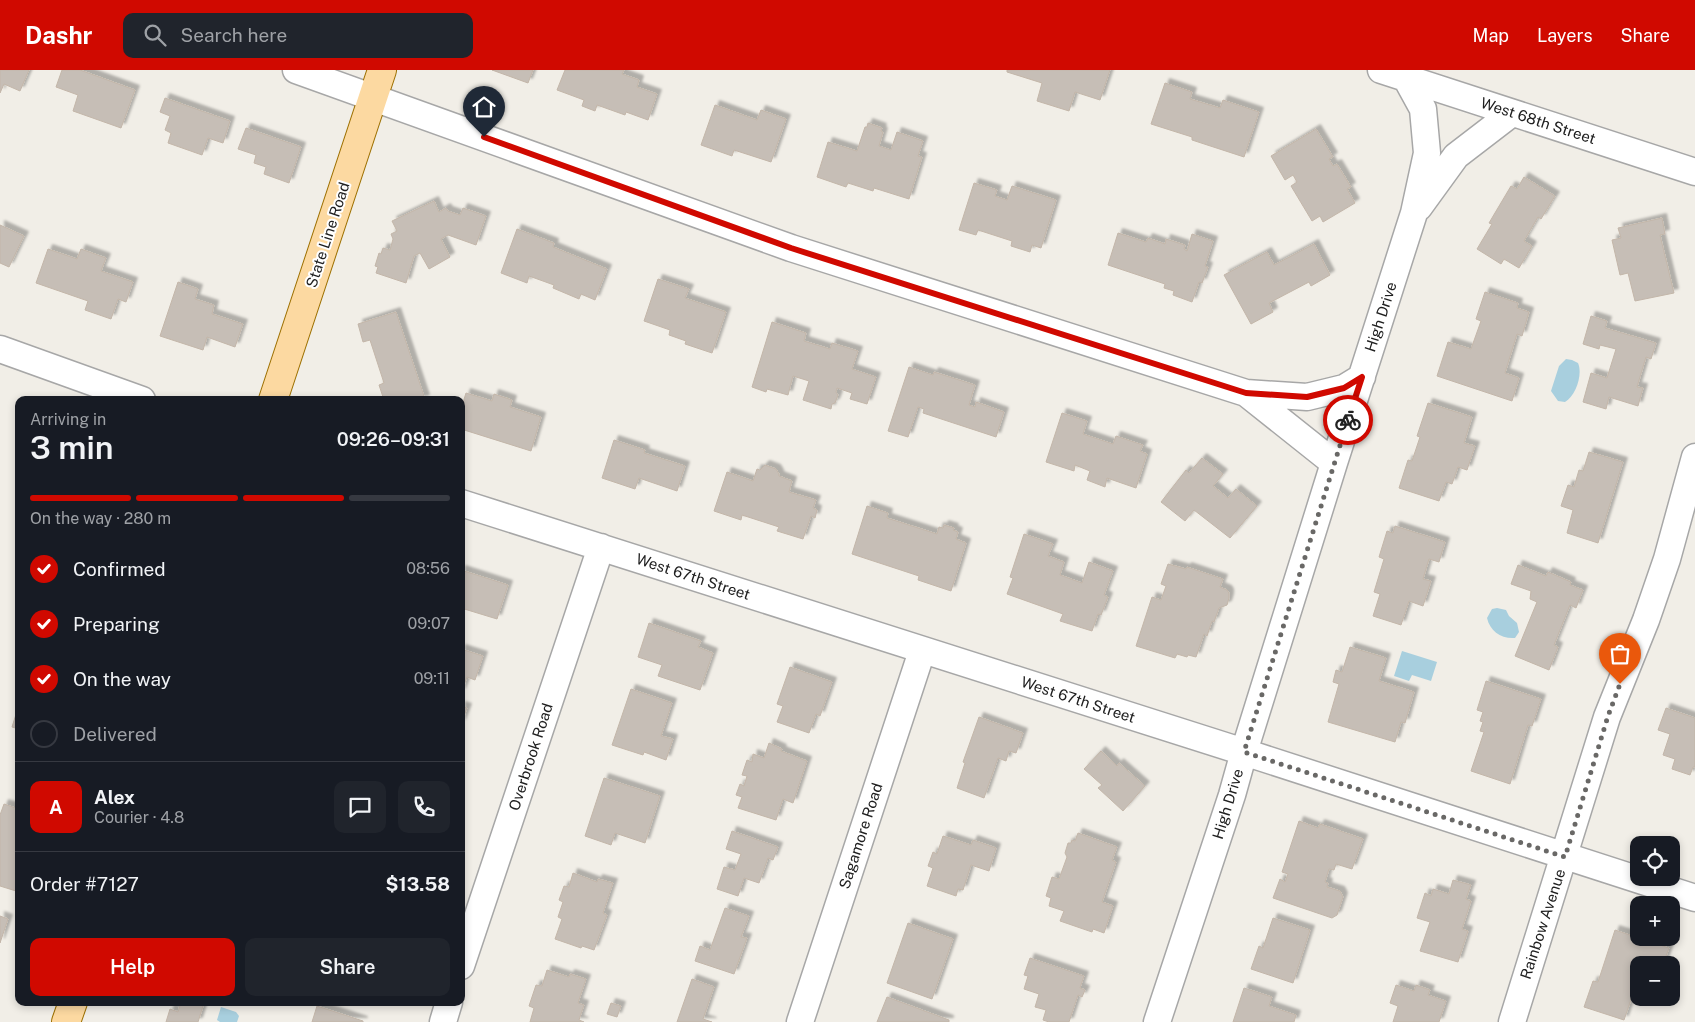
<!DOCTYPE html>
<html lang="en">
<head>
<meta charset="utf-8">
<style>
  :root { --surface:#171b24; --page:#20242c; --text:#f1f3f6; --muted:#9ea1a6; --line:#363941; --accent:#d00900 }
  body { margin:0; font-family:"Public Sans",sans-serif; background:var(--page); color:var(--text); height:100vh; display:flex; flex-direction:column; font-size:19px; white-space:nowrap }
  * { box-sizing:border-box; margin:0 }
  p { font-size:16px; color:var(--muted) }
  .icon { flex:none; width:28px; height:28px; fill:none; stroke:currentColor; stroke-width:2; stroke-linecap:round; stroke-linejoin:round }
  .map { position:relative; flex:1; overflow:hidden }
  .drawer { position:absolute; left:15px; top:326px; width:450px; height:610px; display:flex; flex-direction:column; background:var(--surface); border-radius:10px; box-shadow:0 2px 8px #0003 }
  .drawer>* { flex:none }
  .buttons { position:absolute; left:1630px; top:766px; display:grid; gap:10px }
  .buttons a { display:grid; place-items:center; width:50px; height:50px; border-radius:10px; background:var(--surface); box-shadow:0 2px 8px #0003; font-size:25px }
  .pin { position:absolute; display:grid; place-items:center; width:42px; height:42px; color:#fff; margin:-51px -21px; border-radius:50% 50% 50% 0; rotate:-45deg; box-shadow:0 0 5px #0007 }
  .pin .icon { rotate:45deg }
  .courier { position:absolute; display:grid; place-items:center; width:50px; height:50px; margin:-25px; border:4px solid #d00900; border-radius:50%; background:#fff; color:#222; box-shadow:0 1px 6px #0007 }
  .head em { font-style:normal; font-weight:600 }
  .head div { display:flex; flex-direction:column-reverse }
  .head { display:flex; align-items:center; justify-content:space-between; height:85px; padding:0 15px }
  h1 { font-size:32px; font-weight:600; line-height:38px }
  .bar { display:grid; grid-template-columns:repeat(4,1fr); gap:8px 5px; align-content:center; height:60px; padding:0 15px }
  .bar i { height:6px; border-radius:4px; background:var(--line) }
  .bar .active { background:var(--accent) }
  .bar p { grid-column:span 4 }
  .line { display:flex; align-items:center; gap:12px; padding:0 15px; border-top:1px solid var(--line) }
  .line div { flex:1 }
  .round { display:grid; place-items:center; flex:none; width:52px; height:52px; border-radius:10px; background:var(--page) }
  ol { padding:0 15px; list-style:none }
  li { display:flex; align-items:center; gap:15px; height:55px }
  li p { margin-inline-start:auto }
  li .icon { padding:5px; border-radius:50%; background:var(--accent); color:#fff; stroke-width:4 }
  li:last-child { color:var(--muted) }
  li i { width:28px; height:28px; border:2px solid var(--line); border-radius:50% }
  .action { display:flex; gap:10px; margin-top:auto; padding:10px 15px }
  .action a { flex:1; height:58px; border-radius:10px; background:var(--accent); color:#fff; font-size:20px; font-weight:600; line-height:58px; text-align:center }
  .action a+a { background:var(--page); color:var(--text) }
  header { display:flex; align-items:center; gap:30px; box-sizing:border-box; height:70px; padding:0 25px; background:var(--accent); color:#fff }
  header strong { font-size:24px }
  nav { display:flex; gap:28px; margin-inline-start:auto; font-size:18px }
  .search { width:350px; height:45px; background:var(--page); display:flex; align-items:center; gap:12px; box-sizing:border-box; padding:0 18px; border-radius:10px; color:var(--muted); font-size:19px }
  .map>svg:first-child { display:block }
  .water { fill:#a8cfde }
  .building { fill:#c6beb6; stroke:#c3b6a9; filter:url(#shadow) }
  .lines { fill:none; stroke-linecap:round; stroke-linejoin:round }
  .minor-casing { stroke:#a7a7a7; stroke-width:29 }
  .major-casing { stroke:#9d7000; stroke-width:30 }
  .minor { stroke:#fff; stroke-width:26 }
  .major { stroke:#fcd9a1; stroke-width:28 }
  .done { stroke:#696866; stroke-width:5; stroke-dasharray:0 9 }
  .route { stroke:#d00900; stroke-width:6 }
  .labels { text-anchor:middle; stroke-width:4; stroke-linejoin:round; paint-order:stroke }
  .street-label { font-size:15px; fill:#202020; stroke:#fff }
</style>
</head>
<body>
<header>
<strong>Dashr</strong>
<div class="search"><svg class="icon" aria-label="search" viewBox="0 0 24 24"><circle cx="10" cy="10" r="6"/><path d="M15 15l6 6"/></svg>Search here</div>
<nav><a>Map</a><a>Layers</a><a>Share</a></nav>
</header>
<div class="map">
<svg width="1695" height="952" viewBox="0 0 1695 952">
  <defs>
    <filter id="shadow"><feDropShadow dx="4.5" dy="-4.5" stdDeviation="1" flood-color="#0004"/></filter>
  </defs>
  <rect width="100%" height="100%" fill="#f1eee7"/>
  <path class="water" d="M1566,289L1572,290L1578,293C1583,304 1576,326 1565,332L1558,331L1551,321L1559,296Z
    M1497,538L1506,540L1509,546L1517,553L1519,562L1515,568C1501,569 1490,561 1487,548L1492,539Z
    M1402,581L1437,592L1431,611L1412,605L1409,611L1394,606Z
    M221,937L236,942L239,946L237,952H220L217,950Z"/>
  <path class="building" d="M0,0H29L20,21L4,14L0,23Z
    M62,0H80L135,20L121,58L73,41L78,25L56,17Z
    M492,0H533L528,13Z
    M565,0H624L622,4L639,10L637,17L657,24L648,50L626,42L625,45L597,35L595,41L582,36L584,30L557,20Z
    M1007,0H1110L1100,30L1075,22L1069,41L1037,31L1042,13L1007,2Z
    M1165,13L1192,22L1190,29L1220,38L1223,30L1259,42L1244,87L1192,70V67L1151,54Z
    M165,28L230,51L223,73L208,68L202,85L168,73L171,63L165,60L170,46L160,42Z
    M715,35L757,50L761,40L786,49L771,92L734,80L732,86L701,75Z
    M868,53L882,58L881,61L883,62L879,76L891,80L897,62L923,71L918,86L922,87L909,129L874,118L873,121L848,113L846,117L817,107L828,72L857,81L865,57H867Z
    M246,58L301,77L289,113L264,104L266,97L254,93L256,85L238,79Z
    M1316,59L1333,87L1329,89L1333,96L1337,94L1351,117L1347,119L1355,133L1323,152L1320,146L1312,151L1291,116L1297,112L1293,105L1285,110L1271,86Z
    M1524,107L1555,126L1541,149L1538,147L1524,171L1532,176L1519,198L1504,189L1501,194L1477,179L1492,154L1489,153L1511,116L1517,119Z
    M974,113L997,120L995,126L1007,130L1012,116L1056,130L1041,178L1032,175L1030,182L1011,176L1012,171L978,160L976,165L959,160Z
    M434,131L439,142L446,138L448,141L460,145L463,138L486,146L476,175L448,165L441,169L450,187L429,199L420,183L414,186L406,213L376,203L378,197L375,196L379,183L381,184L383,178L390,180L393,169L391,164L397,161L392,151Z
    M1662,148L1665,164L1660,165L1674,223L1635,231L1628,203L1620,205L1612,170L1621,168L1618,158Z
    M0,155L24,166L9,197L0,193Z
    M517,159L554,173L553,177L607,199L595,230L581,224L579,229L553,218L554,215L529,206L527,213L501,203Z
    M1118,163L1146,172L1148,168L1165,174L1166,169L1185,175L1184,179L1187,181L1192,164L1213,171L1205,196L1208,197L1202,213L1199,212L1192,232L1173,225L1174,221L1164,218L1165,214L1108,195Z
    M1314,174L1330,205L1311,216L1309,212L1269,233L1273,242L1251,254L1224,205L1267,182L1274,195Z
    M48,179L77,189L81,179L106,188L101,201L133,212L126,232L118,229L111,249L85,240L88,231L36,213Z
    M658,209L689,219L685,228L726,242L712,283L685,274L686,271L669,265L670,260L644,251Z
    M178,212L198,219L195,229L214,235L212,244L243,254L235,277L207,267L203,280L160,266Z
    M1485,222L1518,233L1517,238L1529,242L1522,266L1517,264L1505,303L1519,308L1512,331L1437,306L1448,272L1471,279L1481,251L1476,249Z
    M396,242L425,329L422,330H384L379,315L384,313L370,270L363,272L358,254Z
    M1591,246L1607,251L1605,258L1656,273L1651,289L1646,287L1637,317L1643,318L1638,336L1609,327L1606,339L1583,332L1591,303L1607,308L1616,279L1600,275L1599,279L1583,274Z
    M772,252L806,263L804,271L830,279L832,273L858,281L852,299L876,307L867,334L850,329L852,323L837,318L836,322L838,325L835,333L832,334L831,339L803,330L809,311L793,306L788,325L767,319L766,322L752,317Z
    M909,297L933,305L934,302L975,315L969,335L975,337L976,332L1004,342L996,367L923,343L924,339L918,337L908,367L888,361Z
    M466,323L492,331L494,324L512,330L510,337L541,347L531,381L461,359V339Z
    M1428,333L1472,347L1464,373L1475,376L1467,400L1458,397L1452,414L1446,412L1439,431L1399,418L1408,390L1412,391L1420,367L1417,366Z
    M1062,343L1087,351L1083,364L1113,374L1116,366L1143,375L1140,381L1147,384L1136,418L1107,408L1105,417L1087,410L1090,401L1075,395L1074,401L1046,392Z
    M614,370L645,380L644,383L685,396L677,421L639,408L635,419L602,408Z
    M1589,382L1623,392L1598,473L1567,463L1573,440L1561,436L1568,415L1574,417L1579,400L1583,401Z
    M1202,388L1223,404L1213,416L1228,428L1236,419L1257,436L1230,468L1194,440L1185,451L1161,432L1186,400L1189,403Z
    M765,395L776,399L779,404V406L792,411L789,422L816,430L813,438L817,440L815,448L811,446L803,469L777,461L779,457L742,445L741,450L714,441L727,402L753,411L757,399L760,400Z
    M867,436L888,443L887,448L937,464L939,457L943,458L944,455L954,458L953,460L958,462L956,469L966,473L951,521L918,510L919,506L852,484Z
    M1395,456L1445,472L1439,492L1429,489L1423,509L1431,511L1423,536L1409,531L1401,555L1373,546L1380,524L1374,522L1384,489L1379,487L1387,461L1393,463Z
    M1024,464L1053,474L1048,486L1064,492L1060,505L1082,513L1089,492L1113,501L1104,525L1108,527L1101,545L1098,544L1092,561L1060,551L1063,544L1007,524L1013,508L1010,507Z
    M1168,494L1186,499L1187,497L1223,509L1220,517L1227,520L1229,523V528L1227,535L1219,538L1214,552L1212,551L1207,566L1204,564L1196,587L1188,585L1187,587L1177,584L1175,588L1136,576L1152,527L1161,530L1166,516L1161,514Z
    M1518,495L1546,506L1548,502L1571,512L1570,515L1583,520L1576,538L1570,535L1554,575L1558,577L1549,600L1515,586L1537,532L1530,529L1531,521L1511,514Z
    M461,500L508,515L497,549L461,538Z
    M649,553L701,571L698,577L713,583L700,620L658,606L662,595L638,587Z
    M1350,577L1386,588L1379,611L1414,622L1405,653L1401,652L1395,672L1328,652L1339,614L1333,612L1336,600L1342,602Z
    M461,579L483,586L475,610L467,607L461,623Z
    M790,597L832,612L820,646L816,644L809,663L777,652L783,636L777,634Z
    M1486,611L1541,629L1532,656L1528,655L1510,714L1471,701L1484,662L1480,661L1483,652L1480,651L1483,642L1477,640Z
    M631,619L672,633L661,666L673,669L666,690L644,682L643,685L612,675Z
    M461,636L467,638L461,654Z
    M18,638H19V659L12,657Z
    M1666,638L1695,648V697H1693L1690,705L1672,699L1675,689L1663,685L1670,664L1658,660Z
    M979,647L1023,663L1016,683L1009,681L1006,691L998,688L984,728L957,718L965,693L963,692Z
    M769,673L782,679L781,681L807,691L793,733L783,729L776,750L738,738L742,727L736,725L740,714L744,716L747,706L742,705L747,690L752,692L753,684L764,688Z
    M1101,681L1117,696L1119,693L1145,716L1123,741L1098,718L1102,715L1084,699Z
    M604,708L660,726L645,773L615,763L611,775L585,766Z
    M4,734L19,739V812L16,821L0,816V745Z
    M1299,751L1318,758L1320,754L1363,769L1352,799L1336,794L1334,800L1329,799L1325,812L1328,813L1327,817L1340,821L1343,827L1337,845L1332,848L1273,828L1280,809L1285,812L1288,804L1282,802Z
    M732,761L778,777L773,790L768,788L759,813L744,808L738,826L717,819L724,797L735,800L741,784L726,779Z
    M1078,763L1117,777L1112,790L1116,792L1102,832L1113,836L1104,863L1093,859L1092,862L1060,851L1064,841L1049,836L1051,828L1046,826L1052,807L1059,809L1067,787L1065,783L1068,773H1071L1072,770L1075,771Z
    M943,766L971,775L973,770L996,778L989,801L971,795L963,820L958,819L956,826L927,816L933,798L928,796L933,782L937,784Z
    M573,803L597,812L598,809L613,813L603,843L607,845L594,880L582,876L581,878L555,869L562,849L558,847L563,832L559,830L564,816L569,817Z
    M1453,810L1471,815L1466,829L1471,831L1462,859L1468,861L1458,892L1420,881L1430,852L1417,848L1425,823L1431,826L1433,819L1449,824Z
    M725,838L749,846L741,867L747,868L734,904L695,891L700,876L710,880Z
    M0,846L8,849L0,873Z
    M1273,848L1310,860L1293,913L1251,899L1259,876L1263,878Z
    M908,853L953,869L932,929L887,913Z
    M1615,860L1669,878L1663,895H1639V926L1633,924L1624,950L1584,937L1593,911L1598,912Z
    M1030,888L1084,906L1080,918L1085,920L1082,927L1078,925L1069,952H1049L1043,950L1046,940L1035,937L1039,924L1024,919L1028,906L1024,905Z
    M547,900L569,907L570,904L586,909L578,933L584,935L579,950L584,952H530L534,938L529,936L536,915L542,916Z
    M692,909L714,917L703,949L712,952H677Z
    M1396,915L1414,921L1416,915L1430,920L1428,925L1446,931L1439,952H1393L1398,936L1390,933Z
    M1244,918L1272,927L1269,936L1296,945L1294,952H1233Z
    M887,927L949,950V952H877Z
    M181,932L204,933L198,952H166L170,939L178,942Z
    M611,933L621,936L617,947L607,944Z
    M317,936L363,951V952H312Z"/>
  <g class="lines">
    <defs>
      <path id="minor" d="M296,0L791,178L1246,323L1307,327L1344,318L1362,307
        M1381,0L1695,102
        M1419,137L1456,86L1512,43
        M0,279L142,330
        M1246,323L1334,393
        M461,433L1244,682L1695,828
        M461,896L601,477
        M443,952L449,932
        M800,952L922,581
        M1157,952L1232,725L1244,682L1334,393L1414,143L1427,83L1423,39L1406,8
        M1512,952L1607,647L1646,550L1667,489L1695,387"/>
      <path id="major" d="M273,330L382,0
        M66,952L73,932"/>
    </defs>
    <use href="#minor" class="minor-casing"/>
    <use href="#major" class="major-casing"/>
    <use href="#minor" class="minor"/>
    <use href="#major" class="major"/>
  </g>
  <g class="lines">
    <path class="done" d="M1348,350L1244,682L1565,787L1608,646L1620,614"/>
    <path class="route" d="M484,67L791,178L1246,323L1307,327L1344,318L1362,307L1348,350"/>
  </g>
  <g class="labels">
    <g class="street-label">
      <text transform="translate(1538 51) rotate(18)" y="5">West 68th Street</text>
      <text transform="translate(328 165) rotate(-72)" y="5">State Line Road</text>
      <text transform="translate(1381 247) rotate(-72)" y="5">High Drive</text>
      <text transform="translate(693 507) rotate(18)" y="5">West 67th Street</text>
      <text transform="translate(1078 630) rotate(18)" y="5">West 67th Street</text>
      <text transform="translate(531 687) rotate(-72)" y="5">Overbrook Road</text>
      <text transform="translate(1228 734) rotate(-73)" y="5">High Drive</text>
      <text transform="translate(861 766) rotate(-72)" y="5">Sagamore Road</text>
      <text transform="translate(1543 854) rotate(-72)" y="5">Rainbow Avenue</text>
    </g>
  </g>
</svg>
<div class="buttons">
<a><svg class="icon" aria-label="locate" viewBox="0 0 24 24"><circle cx="12" cy="12" r="6"/><path d="M12 2v4M12 18v4M2 12h4M18 12h4"/></svg></a>
<a>+</a>
<a>−</a>
</div>
<div class="pin" style="left:1620px;top:614px;background:#ea580c"><svg class="icon" aria-label="bag" viewBox="0 0 24 24"><path d="M5 8h14l-1 12H6zM9 8a3 3 0 0 1 6 0"/></svg></div>
<div class="pin" style="left:484px;top:67px;background:#1f2937"><svg class="icon" aria-label="home" viewBox="0 0 24 24"><path d="M3 11l9-7 9 7M6 9v11h12V9"/></svg></div>
<div class="courier" style="left:1348px;top:350px"><svg class="icon" aria-label="bike" viewBox="0 0 24 24"><circle cx="6" cy="16" r="4"/><circle cx="18" cy="16" r="4"/><path d="M6 16l4-8h5l3 8M10 8l3 8H6M13 5h3"/></svg></div>
<section class="drawer">
<div class="head"><div><h1>3 min</h1><p>Arriving in</p></div><em>09:26–09:31</em></div>
<div class="bar"><i class="active"></i><i class="active"></i><i class="active"></i><i></i><p>On the way · 280 m</p></div>
<ol>
<li><svg class="icon" aria-label="check" viewBox="0 0 24 24"><path d="M5 12l5 5 9-10"/></svg>Confirmed<p>08:56</p></li>
<li><svg class="icon" aria-label="check" viewBox="0 0 24 24"><path d="M5 12l5 5 9-10"/></svg>Preparing<p>09:07</p></li>
<li><svg class="icon" aria-label="check" viewBox="0 0 24 24"><path d="M5 12l5 5 9-10"/></svg>On the way<p>09:11</p></li>
<li><i></i>Delivered</li>
</ol>
<div class="line" style="height:90px"><b class="round" style="background:var(--accent);color:#fff">A</b><div><b>Alex</b><p>Courier · 4.8</p></div><a class="round"><svg class="icon" aria-label="chat" viewBox="0 0 24 24"><path d="M4 5h16v11H9l-5 4z"/></svg></a><a class="round"><svg class="icon" aria-label="phone" viewBox="0 0 24 24"><path d="M5 4h4l2 5-3 2q2 4 5 5l2-3 5 2v4C11 20 4 13 5 4z"/></svg></a></div>
<div class="line" style="height:65px"><div>Order #7127</div><b>$13.58</b></div>
<div class="action"><a>Help</a><a>Share</a></div>
</section>
</div>
</body>
</html>
